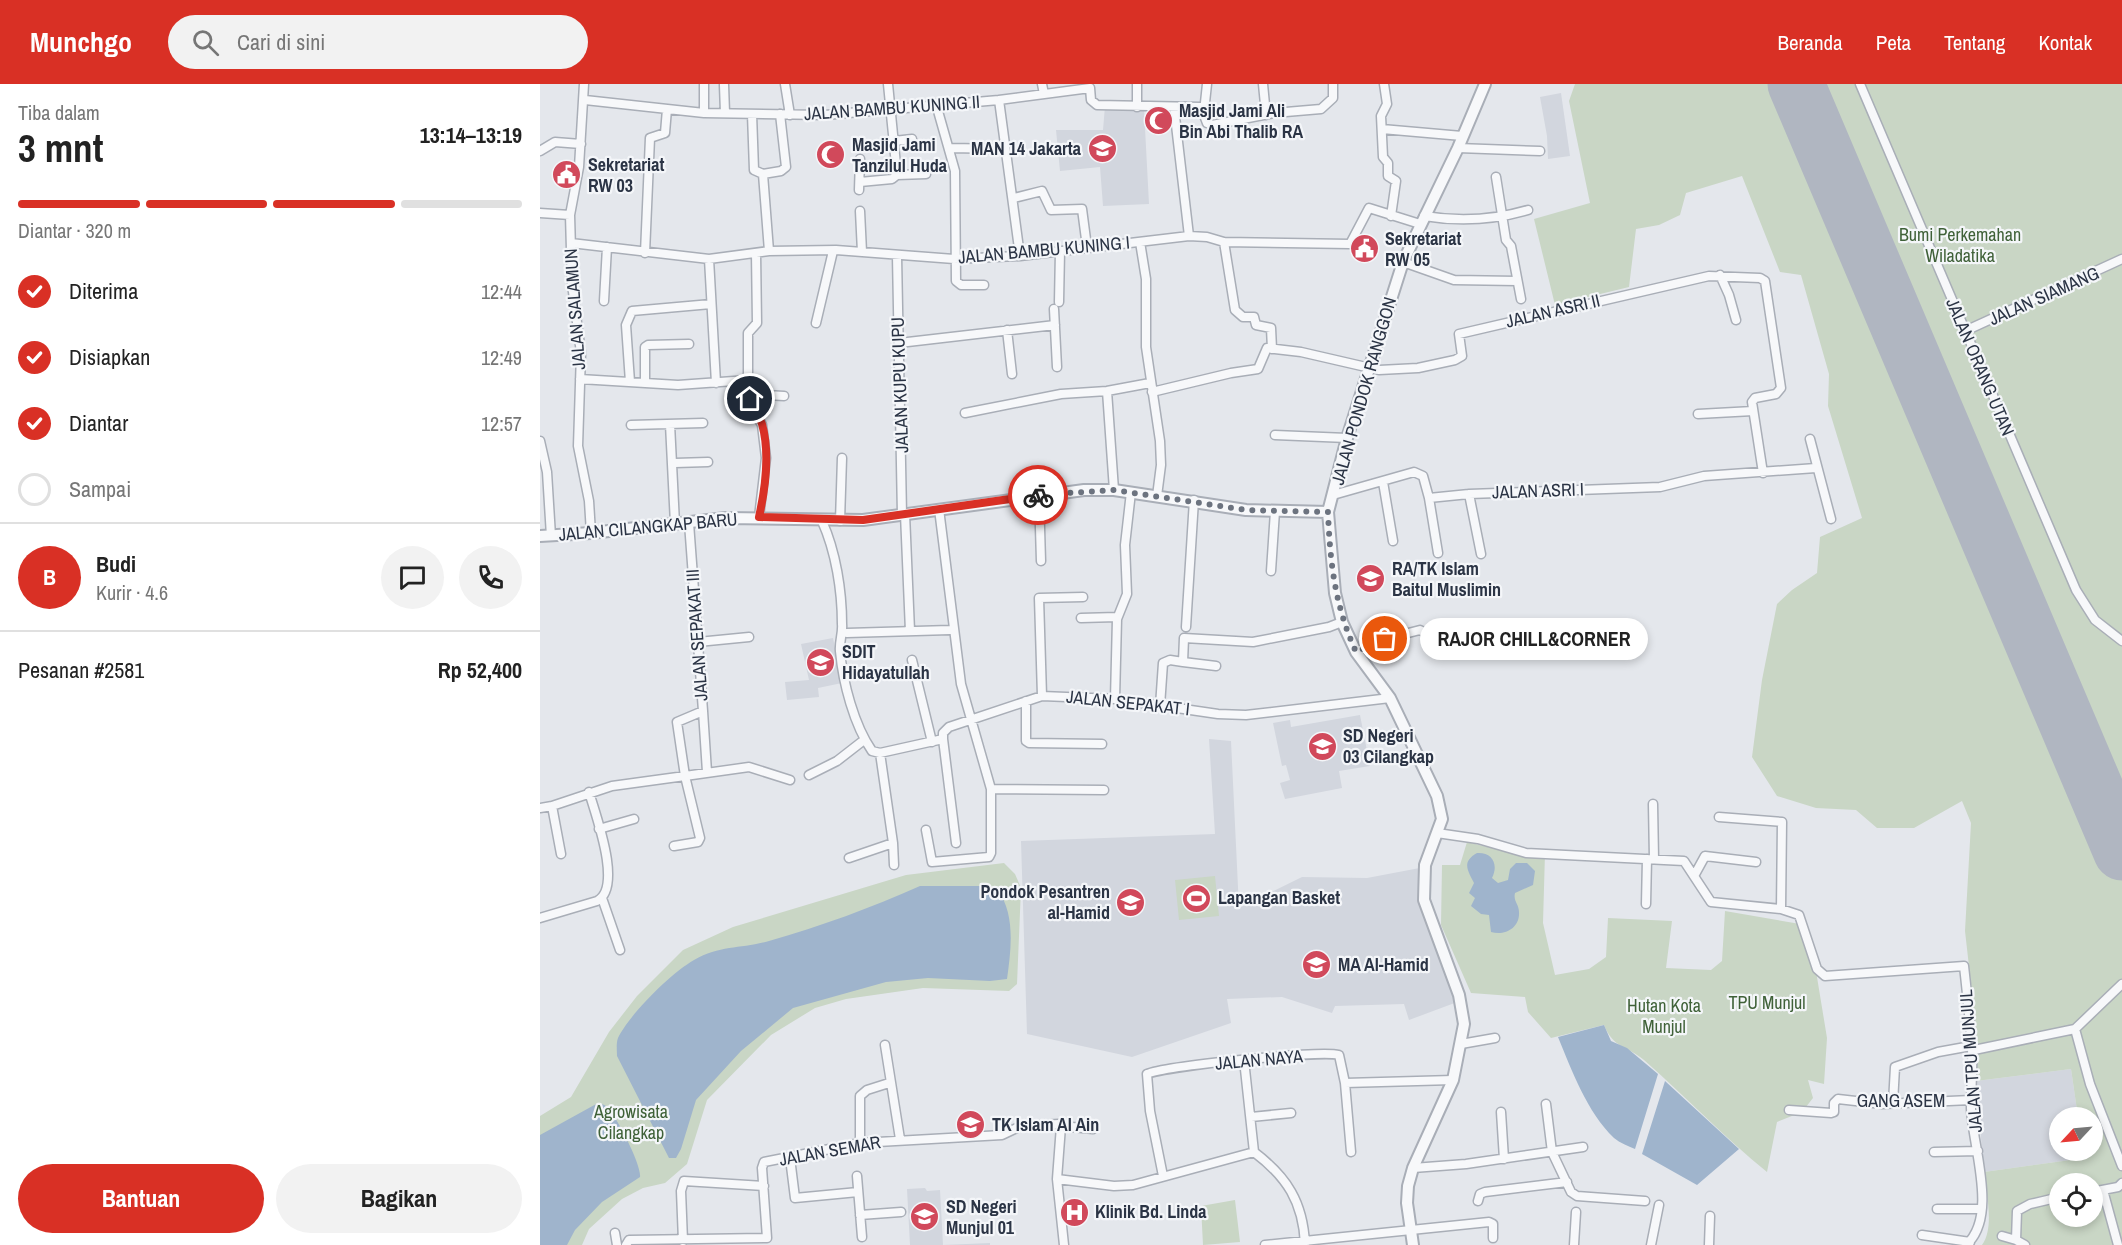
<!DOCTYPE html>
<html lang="id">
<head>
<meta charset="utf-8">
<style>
  :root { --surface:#fff; --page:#f2f2f2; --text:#222; --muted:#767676; --line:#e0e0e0; --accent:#d93025 }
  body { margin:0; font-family:"Archivo Narrow",sans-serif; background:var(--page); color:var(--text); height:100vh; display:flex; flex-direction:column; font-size:22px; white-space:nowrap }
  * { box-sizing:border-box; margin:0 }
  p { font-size:20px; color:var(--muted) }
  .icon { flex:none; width:33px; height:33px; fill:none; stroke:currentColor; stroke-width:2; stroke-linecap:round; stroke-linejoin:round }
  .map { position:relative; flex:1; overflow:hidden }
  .panel { display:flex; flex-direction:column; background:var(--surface); width:540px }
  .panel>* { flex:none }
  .needle { width:39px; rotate:244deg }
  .fabs { position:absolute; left:1509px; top:1023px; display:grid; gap:12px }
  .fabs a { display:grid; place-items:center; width:54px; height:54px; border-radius:50%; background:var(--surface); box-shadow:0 3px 9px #0003; font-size:30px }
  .pin { position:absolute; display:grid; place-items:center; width:51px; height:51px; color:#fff; margin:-26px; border:3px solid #fff; border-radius:50%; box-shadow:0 2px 6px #0007 }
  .courier { position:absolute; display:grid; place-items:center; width:60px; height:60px; margin:-30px; border:4px solid #d93025; border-radius:50%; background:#fff; color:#222; box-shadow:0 2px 8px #0007 }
  .bubble { position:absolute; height:42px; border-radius:21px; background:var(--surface); box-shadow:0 3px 9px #0003; font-size:20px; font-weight:700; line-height:42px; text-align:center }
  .summary em { font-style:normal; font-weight:700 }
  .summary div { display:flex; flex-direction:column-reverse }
  .summary { display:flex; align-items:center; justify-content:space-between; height:102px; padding:0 18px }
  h1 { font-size:39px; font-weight:700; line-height:45px }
  .bar { display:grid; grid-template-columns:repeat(4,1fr); gap:9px 6px; align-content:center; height:72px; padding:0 18px }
  .bar i { height:8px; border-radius:4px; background:var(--line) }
  .bar .on { background:var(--accent) }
  .bar p { grid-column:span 4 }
  .line { display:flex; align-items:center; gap:15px; padding:0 18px; border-top:2px solid var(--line) }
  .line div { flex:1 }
  .round { display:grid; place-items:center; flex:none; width:63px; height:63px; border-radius:32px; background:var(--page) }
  ol { padding:0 18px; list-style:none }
  li { display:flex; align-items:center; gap:18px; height:66px }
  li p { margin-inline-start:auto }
  li .icon { padding:6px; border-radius:50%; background:var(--accent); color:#fff; stroke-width:4 }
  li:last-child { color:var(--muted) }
  li i { width:33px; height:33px; border:3px solid var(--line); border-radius:50% }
  .action { display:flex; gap:12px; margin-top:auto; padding:12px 18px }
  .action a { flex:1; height:69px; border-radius:36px; background:var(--accent); color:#fff; font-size:24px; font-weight:700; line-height:69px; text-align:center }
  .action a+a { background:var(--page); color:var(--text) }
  header { display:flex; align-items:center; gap:36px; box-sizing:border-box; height:84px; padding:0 30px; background:var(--accent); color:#fff }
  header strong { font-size:28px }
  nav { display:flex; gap:33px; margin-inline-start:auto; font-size:21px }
  .search { width:420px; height:54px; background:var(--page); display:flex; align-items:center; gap:15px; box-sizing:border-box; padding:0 21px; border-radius:33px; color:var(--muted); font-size:22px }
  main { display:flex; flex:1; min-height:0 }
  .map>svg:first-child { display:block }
  .built { fill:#d2d6de }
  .green { fill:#c9d6c5; fill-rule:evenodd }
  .water { fill:#9fb4cc }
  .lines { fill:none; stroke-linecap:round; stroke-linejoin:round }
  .runway { stroke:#b0b6c1; stroke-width:57 }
  .minor-casing { stroke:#a9aeb7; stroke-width:11 }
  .tertiary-casing { stroke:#a9aeb7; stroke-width:14 }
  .minor { stroke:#f7f8fa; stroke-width:8 }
  .tertiary { stroke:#f7f8fa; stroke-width:10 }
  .done { stroke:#6c737f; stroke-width:6; stroke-dasharray:0 10.8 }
  .route { stroke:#d93025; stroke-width:8 }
  .labels { text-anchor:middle; stroke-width:4.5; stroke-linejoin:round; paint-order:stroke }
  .street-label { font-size:18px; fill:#2b3445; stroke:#f4f6f9 }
  .poi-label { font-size:18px; font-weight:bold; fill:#2b3445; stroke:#f4f6f9; text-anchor:start }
  .park-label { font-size:18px; fill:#3f6138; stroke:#f4f6f9 }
</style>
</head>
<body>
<header>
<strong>Munchgo</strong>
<div class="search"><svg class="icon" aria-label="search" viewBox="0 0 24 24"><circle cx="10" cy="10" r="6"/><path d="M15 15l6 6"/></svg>Cari di sini</div>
<nav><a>Beranda</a><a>Peta</a><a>Tentang</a><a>Kontak</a></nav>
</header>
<main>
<section class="panel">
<div class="summary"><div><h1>3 mnt</h1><p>Tiba dalam</p></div><em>13:14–13:19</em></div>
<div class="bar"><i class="on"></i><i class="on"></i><i class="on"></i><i></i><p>Diantar · 320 m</p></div>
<ol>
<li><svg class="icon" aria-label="check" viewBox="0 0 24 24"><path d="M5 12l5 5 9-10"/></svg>Diterima<p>12:44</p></li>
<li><svg class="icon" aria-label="check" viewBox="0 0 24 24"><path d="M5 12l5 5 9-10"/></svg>Disiapkan<p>12:49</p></li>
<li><svg class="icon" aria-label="check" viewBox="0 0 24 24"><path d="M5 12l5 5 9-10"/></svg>Diantar<p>12:57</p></li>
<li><i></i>Sampai</li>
</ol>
<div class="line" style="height:108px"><b class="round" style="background:var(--accent);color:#fff">B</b><div><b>Budi</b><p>Kurir · 4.6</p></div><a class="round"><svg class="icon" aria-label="chat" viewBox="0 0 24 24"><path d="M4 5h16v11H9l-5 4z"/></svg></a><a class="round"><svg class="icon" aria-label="phone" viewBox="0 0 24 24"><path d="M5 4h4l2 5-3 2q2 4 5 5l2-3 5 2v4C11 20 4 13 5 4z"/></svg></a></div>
<div class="line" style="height:78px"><div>Pesanan #2581</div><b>Rp 52,400</b></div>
<div class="action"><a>Bantuan</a><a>Bagikan</a></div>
</section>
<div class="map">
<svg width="1582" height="1161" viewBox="0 0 1582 1161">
  <rect width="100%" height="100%" fill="#e4e7ec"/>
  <path class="built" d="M1021,9L1030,72L1008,75L1007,52L1000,13Z
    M565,22L604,25L609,120L563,122L560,83L520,87L516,46H563Z
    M293,554L302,599L278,604L279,613L247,616L245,598L269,596L261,560Z
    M820,631L830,682L799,687L802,704L745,715L740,699L750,696L746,681L742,682L733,639L750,636L751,643Z
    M669,655L691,657L699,824L762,793L827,794L885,783L883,807L920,917L869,936L864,920L795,922L792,929L742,913L687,915L691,939L592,973L487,950L481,757L675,750Z
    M1531,985L1538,1033L1520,1034V1066L1544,1067L1545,1074L1444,1088L1436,997Z
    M385,1104L387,1107L400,1106L403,1161L450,1159V1161H370L367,1105Z"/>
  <path class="green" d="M1035,0H1582V1161H1442C1455,1143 1446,1109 1444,1088L1545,1074L1544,1067L1552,1066V1034L1538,1033L1531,985L1436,997L1432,909L1425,847L1431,739L1422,717L1374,744H1337L1316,726L1276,724L1237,712L1212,673L1222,596L1237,520L1252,506L1277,489L1280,453L1322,434L1288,322L1289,290L1261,191L1240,188L1202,92L1146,109L1140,131L1119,141L1096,145L1089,203L1015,221L994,135L1050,119L1029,17ZM1520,1100H1552V1132H1520Z
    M927,758L984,772L1005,769L1003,839L1015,891L1049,885L1066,873L1068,834L1132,837L1126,884L1171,886L1182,877L1185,827L1260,840L1276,887L1287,954L1284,1000L1268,996L1273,1014L1262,1028L1237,1038L1227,1088C1184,1053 1146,1013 1104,976C1085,960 1074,965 1064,941L1011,954L988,928L985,913L931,909L901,841L902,781H920Z
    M464,779L475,790L481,804L477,900L469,907L383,904L306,915L275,924L231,951L167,1016L147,1080L125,1099L103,1104L82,1115L49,1145L42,1161H0V1032L31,1013L69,948L97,912L143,866L193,843L366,791Z
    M675,792L679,832L639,836L635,796Z
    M695,1116L700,1158L663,1161L661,1122Z"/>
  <path class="water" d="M937,769C952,768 959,780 952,794L958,799L968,796L970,785L976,779H987L995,787L993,801L975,809C973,817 979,820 979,828C980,844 965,852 951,848L949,831L941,830L931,822L935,814L929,809L934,799C928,787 921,778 937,769Z
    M380,802H441L457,805C476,830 471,866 467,895L450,897L388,894L346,898L253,924L201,967L156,1016L141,1065L136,1074H129L77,972C77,967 76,959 78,954C89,931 131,889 154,876C181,861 202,865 229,857C281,842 331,824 380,802Z
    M1064,941L1071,957L1087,964L1118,990L1095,1065C1088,1062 1080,1059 1074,1054C1047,1028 1032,987 1018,953Z
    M1125,997L1199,1065L1157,1101L1102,1070Z
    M58,1019C61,1020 64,1020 67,1023C76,1031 102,1082 100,1093L62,1118L35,1146L27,1161H0V1051Z"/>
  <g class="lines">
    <path class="runway" d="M1256,0L1582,768"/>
    <defs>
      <path id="minor" d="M44,0L39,83L30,131L32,200L41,269L38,362L49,417L51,449
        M164,0V29
        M245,0L250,31
        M502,0L504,10
        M597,0V23
        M723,0L726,31
        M844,0L847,20L841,32L843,73L848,79V92L856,97L851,132
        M1320,0L1536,506L1555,536L1582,557
        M184,1L185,29
        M45,16L164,29L285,31L459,16L550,4L551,16L557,21L661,23L667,39L672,41L734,29L781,25L793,14V0
        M459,16L480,172
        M396,20L415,87L416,197L421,201H444
        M634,24L649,152
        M664,28L667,0
        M212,30L214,86L223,90L229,167
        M842,45L922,52
        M354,57L372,55
        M410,64L465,65
        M918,64L1000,67
        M0,67L15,58L41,60
        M223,90L241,87L246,83L240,30
        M357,91L386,90
        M956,93L966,156L971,162L981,215
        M320,98L352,95L357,91L348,0
        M319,106L320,75
        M474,114L502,107L511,126L542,125L547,163
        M320,127L322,168
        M0,129L30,131
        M884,132C920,138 954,136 988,126
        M600,158L606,195V263L620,357L621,381L617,412
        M684,158L695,226L703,233H714L716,241L731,244L732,265
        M31,159L169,175L229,167L296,166L414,175L480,172L649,152L667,153L684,158L810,160L829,124L880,140
        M105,169L110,54L125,49L127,25
        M357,172L362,431
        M169,175L176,299
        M863,178L914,196L977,197
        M1180,191L1189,211L1196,236
        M64,217L67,163
        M519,218L520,167
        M514,225L517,283
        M276,239L293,167
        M467,246L472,290
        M1425,247L1582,175
        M359,259L515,241
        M40,295L138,301L208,296L211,321L222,341L226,374L219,433
        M208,296V249L217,239L216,169
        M90,298L86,241L92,227L171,220
        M105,299V263L108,261L149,260
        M567,307L574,406
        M612,308L691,289L718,285L727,264L761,268L839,286L878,284L915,276L922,272L919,250L1169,192L1220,194L1225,197L1241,304L1236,310L1215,314L1212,318L1223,389
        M211,310L244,312
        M425,329L521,310L567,307L610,299
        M1158,330L1213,327
        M130,340L135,440
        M91,341L163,339
        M735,351L807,354
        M1270,355L1291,435
        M0,357L7,388L11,452
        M135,379L168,378
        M843,398L853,457
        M929,410L941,470
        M499,411L501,477
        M793,411L874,388L883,392L889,414L929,410L1120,403L1164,392L1276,384
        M889,414L898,469
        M399,425L421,600L451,705L564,706
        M365,430L370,547
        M282,437C296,468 302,507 302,540C303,549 299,558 300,567C303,599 314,641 332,667L340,669L403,655V649L409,643L502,612L575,615L678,630L706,631L850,614
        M300,437L302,374
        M731,487L735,427
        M541,534L577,533
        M646,543L654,416
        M307,549L410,546
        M158,558L209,553
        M816,568L845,555L880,546L914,564L942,565
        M372,576L392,658
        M643,578L676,582
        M502,612L499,514L543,513
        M575,615L577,535L587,510L585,461L591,408
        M486,617V657L489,659L562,660
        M620,622L623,579L630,576L643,578L644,554L713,558L789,543L802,538
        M163,627L167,688
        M403,655L416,759
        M340,669L353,759
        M269,691L297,677L324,656
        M1113,720L1114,775
        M12,722L21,770
        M0,724L12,722L72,702L145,692L137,638L163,627L149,439
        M1179,733L1242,738L1241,825
        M59,745L94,735
        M386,746L392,778L449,773L451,769V705
        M897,749L938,755L986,769L1144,777L1171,818L1241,825L1259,831L1277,885L1285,892L1424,882C1427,909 1430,937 1432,964C1433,984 1431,1004 1431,1024C1432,1061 1459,1132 1426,1161
        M134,762L158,758L160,754L145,692L209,683L250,696
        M309,774L353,759L354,781
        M1154,792L1165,772L1216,778
        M62,814L80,866
        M1106,820L1107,775
        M0,834L57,817C83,804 56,732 49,708
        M1582,900L1535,945L1550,1000L1582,1082
        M921,960L955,954
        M345,961L360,1055
        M1434,966L1535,945
        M704,976L714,1068
        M805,999L913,996
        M1353,1019L1355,983L1398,968L1431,962
        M1006,1020L1012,1068L1031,1108L1037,1112L1105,1117
        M1249,1026L1291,1029L1294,1028V1019L1298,1015L1342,1020L1431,1016
        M961,1028L964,1075
        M711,1033L751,1029
        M521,1042L553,1045
        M320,1059V1012L327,1006L349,999
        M714,1068C747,1093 763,1118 765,1160
        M1394,1068L1438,1067
        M250,1074L255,1114L318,1108
        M873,1084L926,1080L1043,1063
        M317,1092L322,1153
        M623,1092L610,1027L607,990C625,982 781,966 799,971L805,999L811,1068
        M517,1095L574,1102L593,1101L714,1068
        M1563,1106L1578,1161
        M1552,1108L1578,1103L1582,1099
        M938,1117L940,1110L945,1108L1027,1098
        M1397,1125H1441
        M320,1131L361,1128
        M75,1149L77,1161
        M1382,1151L1430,1158
        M1462,1152L1476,1156
        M143,1157L141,1107L144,1097L224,1102
        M86,1161L89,1156L227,1154L222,1084L224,1078L320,1059L462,1051L481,1042L519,1040L521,1042L517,1095L524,1161
        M725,1161L949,1138L953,1140V1154
        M1034,1161L1036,1128
        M1111,1161L1119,1121
        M1169,1161L1170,1132
        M1485,1161L1476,1156L1477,1127L1490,1120L1520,1113"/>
      <path id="tertiary" d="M0,452L51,449L186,434L323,436L544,406H574L706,426L788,428
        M873,1161L867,1119L868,1102L873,1084L913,996L924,940L919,911L884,816L885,781L902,735L897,712L850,614L816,568L802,538L795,509L788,428L807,354L863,178L918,64L945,0"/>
    </defs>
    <use href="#minor" class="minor-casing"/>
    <use href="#tertiary" class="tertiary-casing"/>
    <use href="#minor" class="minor"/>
    <use href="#tertiary" class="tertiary"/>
  </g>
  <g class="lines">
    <path class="done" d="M498,411L574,406L706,426L788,428C790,479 795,522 816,568L845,555"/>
    <path class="route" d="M210,315C211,326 219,331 222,340C230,368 225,406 219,433L323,436L498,411"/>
  </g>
  <defs>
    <symbol id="mosque-disc" viewBox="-11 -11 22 22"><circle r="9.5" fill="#d1495b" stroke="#f4f6f9"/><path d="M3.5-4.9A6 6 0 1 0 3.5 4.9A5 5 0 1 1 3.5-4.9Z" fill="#fff"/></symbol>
    <symbol id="school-disc" viewBox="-11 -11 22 22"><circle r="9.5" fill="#d1495b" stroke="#f4f6f9"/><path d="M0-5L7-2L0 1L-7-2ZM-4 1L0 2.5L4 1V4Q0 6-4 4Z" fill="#fff"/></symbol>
    <symbol id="civic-disc" viewBox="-11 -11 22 22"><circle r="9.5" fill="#d1495b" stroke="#f4f6f9"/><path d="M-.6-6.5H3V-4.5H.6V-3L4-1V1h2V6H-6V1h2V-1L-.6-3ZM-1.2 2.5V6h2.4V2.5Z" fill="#fff"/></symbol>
    <symbol id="stadium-disc" viewBox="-11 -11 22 22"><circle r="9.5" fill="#d1495b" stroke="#f4f6f9"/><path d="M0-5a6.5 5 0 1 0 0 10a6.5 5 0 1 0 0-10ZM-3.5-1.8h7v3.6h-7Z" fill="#fff"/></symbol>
    <symbol id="hospital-disc" viewBox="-11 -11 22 22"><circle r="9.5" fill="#d1495b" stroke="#f4f6f9"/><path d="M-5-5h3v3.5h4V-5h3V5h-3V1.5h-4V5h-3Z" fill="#fff"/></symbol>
  </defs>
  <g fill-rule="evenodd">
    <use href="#mosque-disc" x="602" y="20" width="33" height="33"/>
    <use href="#school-disc" x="546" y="48" width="33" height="33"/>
    <use href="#mosque-disc" x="274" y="54" width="33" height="33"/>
    <use href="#civic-disc" x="10" y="74" width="33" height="33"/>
    <use href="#civic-disc" x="808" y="148" width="33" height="33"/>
    <use href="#school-disc" x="814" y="478" width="33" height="33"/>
    <use href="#school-disc" x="264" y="562" width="33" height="33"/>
    <use href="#school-disc" x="766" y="646" width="33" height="33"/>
    <use href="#stadium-disc" x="640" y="798" width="33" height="33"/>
    <use href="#school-disc" x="574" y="802" width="33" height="33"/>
    <use href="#school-disc" x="760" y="864" width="33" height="33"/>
    <use href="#school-disc" x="414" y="1024" width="33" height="33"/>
    <use href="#hospital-disc" x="518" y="1112" width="33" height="33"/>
    <use href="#school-disc" x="368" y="1116" width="33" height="33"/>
  </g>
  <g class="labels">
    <g class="street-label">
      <text transform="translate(352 24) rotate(-4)" y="6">JALAN BAMBU KUNING II</text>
      <text transform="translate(504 166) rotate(-5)" y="6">JALAN BAMBU KUNING I</text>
      <text transform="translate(1504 212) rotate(-24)" y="6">JALAN SIAMANG</text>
      <text transform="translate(35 225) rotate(-94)" y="6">JALAN SALAMUN</text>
      <text transform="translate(1013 227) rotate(-13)" y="6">JALAN ASRI II</text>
      <text transform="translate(1440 283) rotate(67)" y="6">JALAN ORANG UTAN</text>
      <text transform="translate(360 301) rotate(-92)" y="6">JALAN KUPU KUPU</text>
      <text transform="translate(824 307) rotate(-74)" y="6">JALAN PONDOK RANGGON</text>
      <text transform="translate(998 407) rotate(-2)" y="6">JALAN ASRI I</text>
      <text transform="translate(108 443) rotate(-5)" y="6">JALAN CILANGKAP BARU</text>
      <text transform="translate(157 551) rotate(-94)" y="6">JALAN SEPAKAT III</text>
      <text transform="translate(588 619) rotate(6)" y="6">JALAN SEPAKAT I</text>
      <text transform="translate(719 976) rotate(-5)" y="6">JALAN NAYA</text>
      <text transform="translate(1431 977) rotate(-94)" y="6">JALAN TPU MUNJUL</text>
      <text x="1361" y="1023">GANG ASEM</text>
      <text transform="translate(290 1067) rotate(-10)" y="6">JALAN SEMAR</text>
    </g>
    <g class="poi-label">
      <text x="639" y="33">Masjid Jami Ali<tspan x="639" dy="21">Bin Abi Thalib RA</tspan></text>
      <text x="312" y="67">Masjid Jami<tspan x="312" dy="21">Tanzilul Huda</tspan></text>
      <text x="541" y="71" text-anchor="end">MAN 14 Jakarta</text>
      <text x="48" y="87">Sekretariat<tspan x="48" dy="21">RW 03</tspan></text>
      <text x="845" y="161">Sekretariat<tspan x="845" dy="21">RW 05</tspan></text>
      <text x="852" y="491">RA/TK Islam<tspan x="852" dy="21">Baitul Muslimin</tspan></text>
      <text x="302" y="574">SDIT<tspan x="302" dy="21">Hidayatullah</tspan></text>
      <text x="803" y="658">SD Negeri<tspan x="803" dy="21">03 Cilangkap</tspan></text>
      <text x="570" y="814" text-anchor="end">Pondok Pesantren<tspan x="570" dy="21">al-Hamid</tspan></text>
      <text x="678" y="820">Lapangan Basket</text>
      <text x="798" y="887">MA Al-Hamid</text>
      <text x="452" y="1047">TK Islam Al Ain</text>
      <text x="406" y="1129">SD Negeri<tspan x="406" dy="21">Munjul 01</tspan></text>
      <text x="555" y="1134">Klinik Bd. Linda</text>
    </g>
    <g class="park-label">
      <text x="1420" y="157">Bumi Perkemahan<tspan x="1420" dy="21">Wiladatika</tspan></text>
      <text x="1227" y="925">TPU Munjul</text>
      <text x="1124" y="928">Hutan Kota<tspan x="1124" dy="21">Munjul</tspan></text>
      <text x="91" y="1034">Agrowisata<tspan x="91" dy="21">Cilangkap</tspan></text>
    </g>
  </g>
</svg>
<div class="fabs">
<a><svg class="needle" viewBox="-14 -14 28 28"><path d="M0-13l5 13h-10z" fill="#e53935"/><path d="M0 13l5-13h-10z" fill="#767676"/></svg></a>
<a><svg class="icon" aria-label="locate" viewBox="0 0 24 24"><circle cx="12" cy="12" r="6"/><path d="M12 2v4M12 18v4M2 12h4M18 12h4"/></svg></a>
</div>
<div class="pin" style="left:845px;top:555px;background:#ea580c"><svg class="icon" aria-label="bag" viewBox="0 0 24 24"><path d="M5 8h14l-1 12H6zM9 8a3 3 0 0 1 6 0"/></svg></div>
<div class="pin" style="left:210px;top:315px;background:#1f2937"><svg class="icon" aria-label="home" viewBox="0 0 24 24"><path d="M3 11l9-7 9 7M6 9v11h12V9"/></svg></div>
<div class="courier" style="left:498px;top:411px"><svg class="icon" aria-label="bike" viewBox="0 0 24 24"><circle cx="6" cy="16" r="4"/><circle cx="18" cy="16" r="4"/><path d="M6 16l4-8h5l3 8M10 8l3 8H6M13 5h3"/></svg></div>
<div class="bubble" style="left:880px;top:534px;width:228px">RAJOR CHILL&amp;CORNER</div>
</div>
</main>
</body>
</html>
